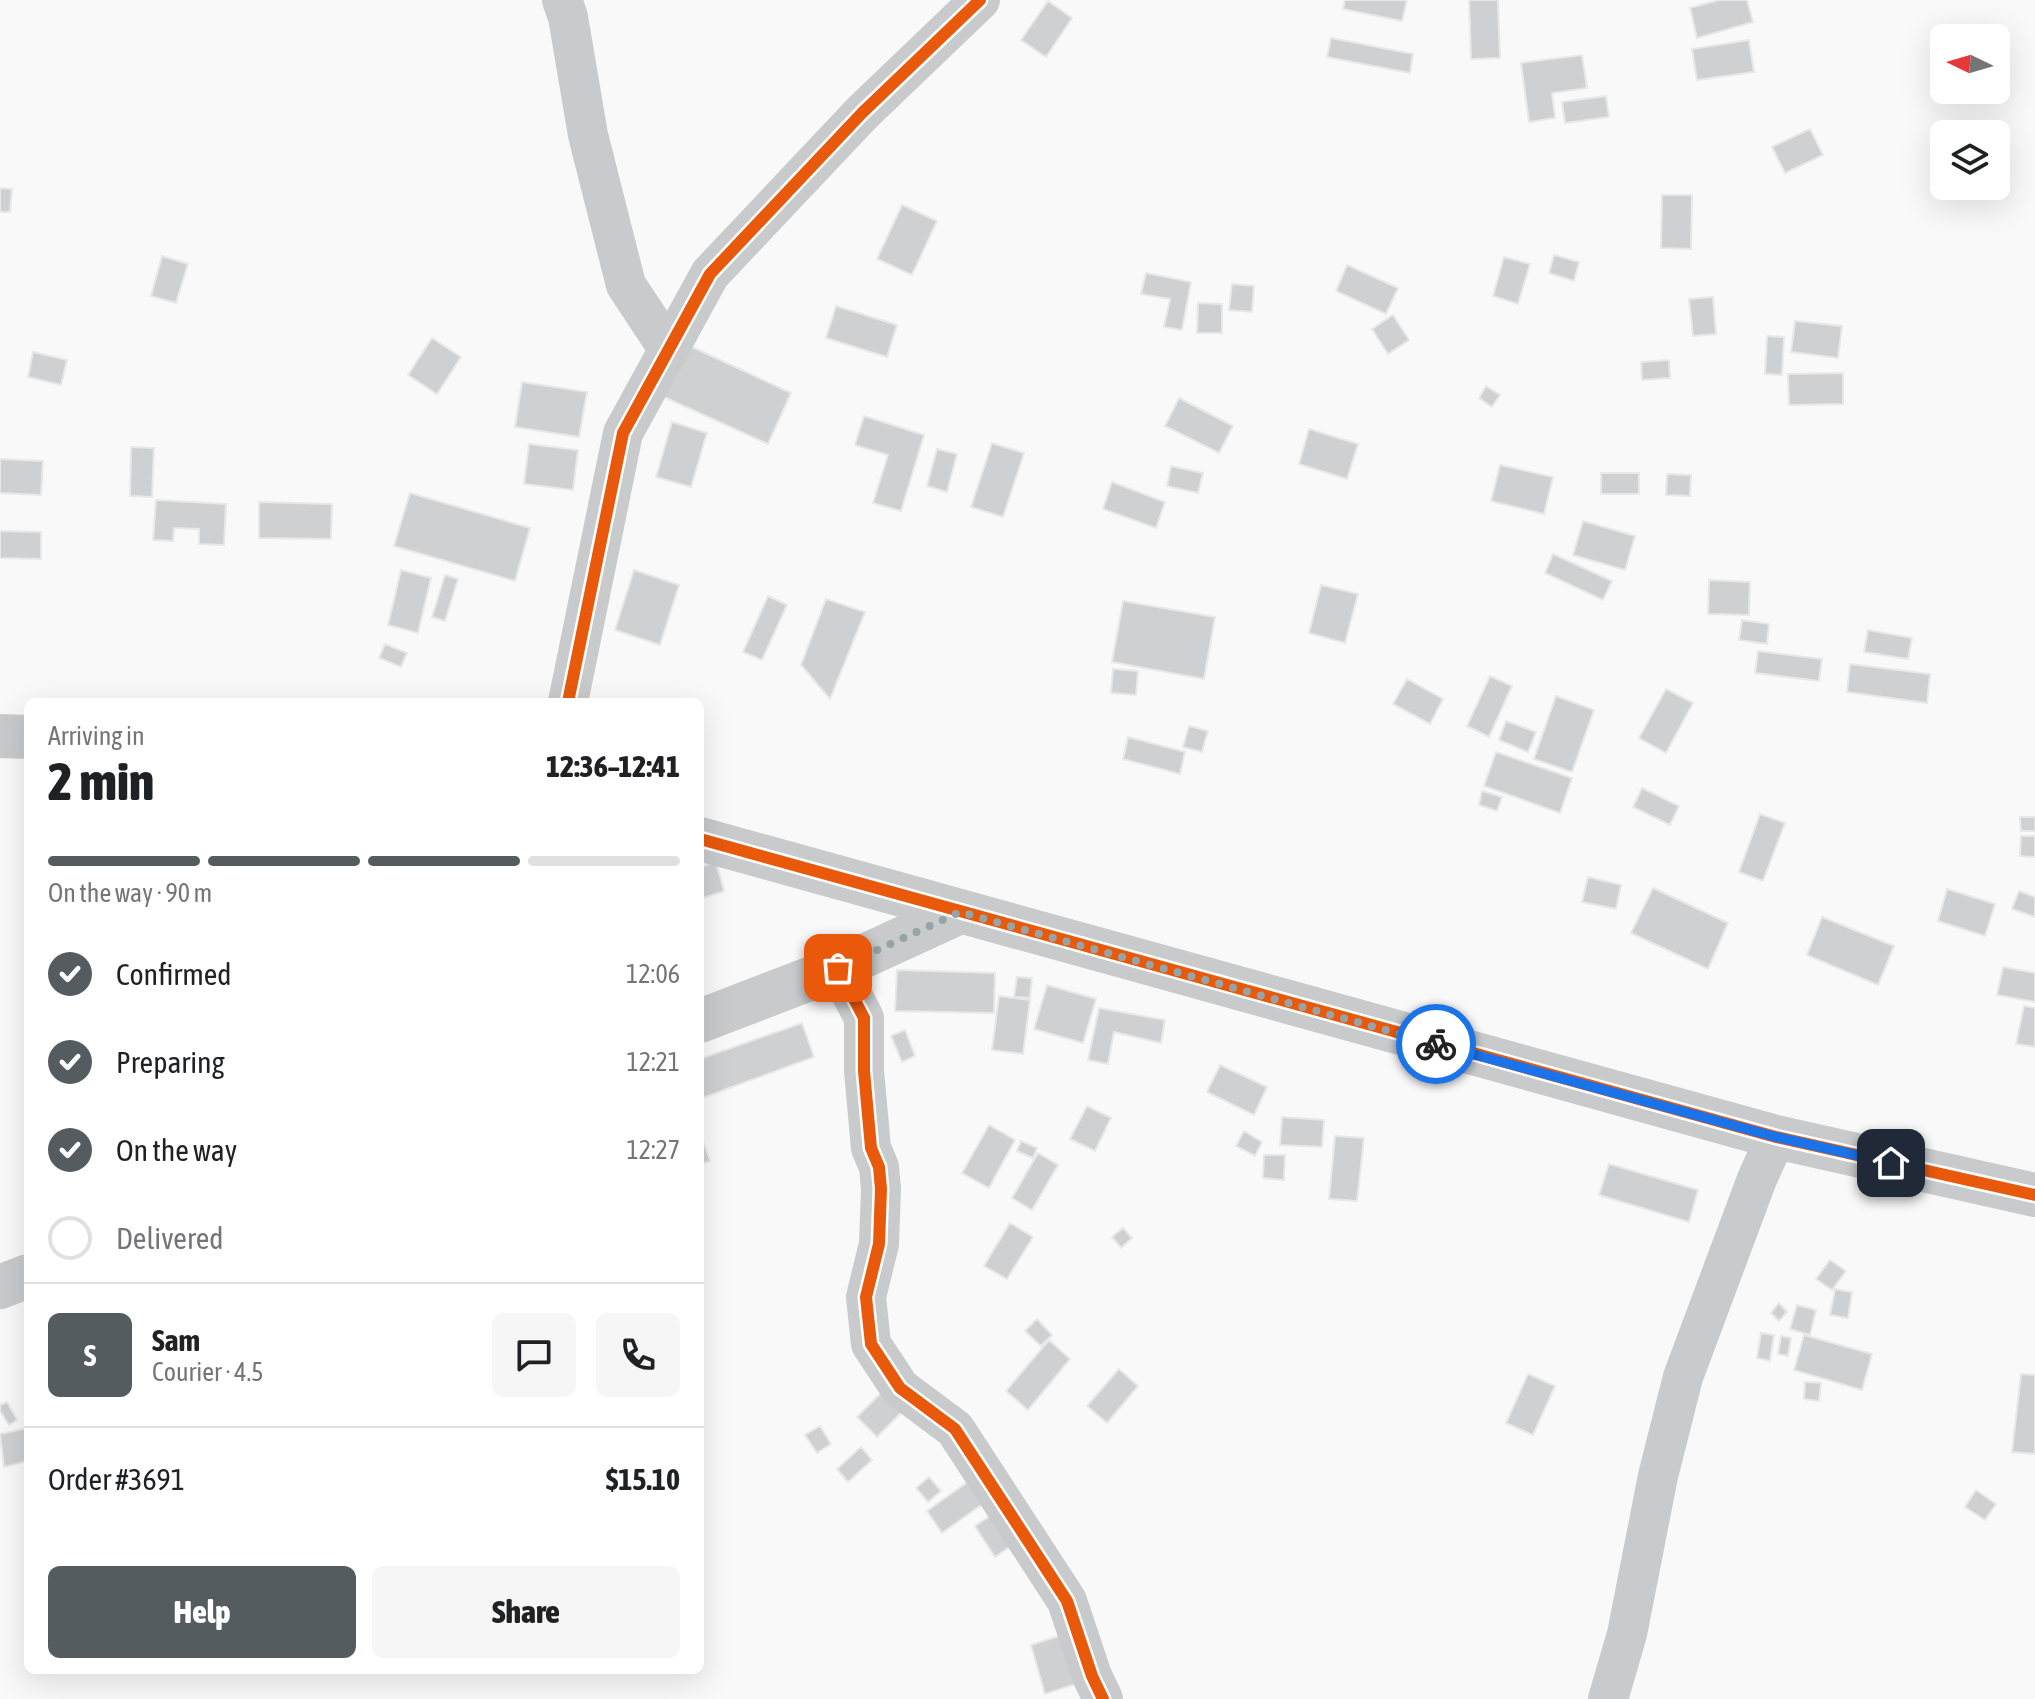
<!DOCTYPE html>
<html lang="en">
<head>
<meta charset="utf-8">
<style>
  :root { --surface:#fff; --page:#f6f6f6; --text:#202124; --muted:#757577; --line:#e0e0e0; --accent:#555c5f }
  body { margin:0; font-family:"Asap Condensed",sans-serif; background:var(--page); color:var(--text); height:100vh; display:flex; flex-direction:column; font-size:30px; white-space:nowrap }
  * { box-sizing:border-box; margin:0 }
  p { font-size:26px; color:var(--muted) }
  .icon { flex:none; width:44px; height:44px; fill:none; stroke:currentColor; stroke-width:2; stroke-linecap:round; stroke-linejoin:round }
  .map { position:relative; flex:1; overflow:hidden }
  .side { position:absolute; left:24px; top:698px; width:680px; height:976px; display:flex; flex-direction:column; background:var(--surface); border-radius:12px; box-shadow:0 8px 32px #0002 }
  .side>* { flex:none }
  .needle { width:52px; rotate:275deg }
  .buttons { position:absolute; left:1930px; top:24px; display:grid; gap:16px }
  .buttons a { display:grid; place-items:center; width:80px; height:80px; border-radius:12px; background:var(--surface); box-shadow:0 8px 32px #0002; font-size:40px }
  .pin { position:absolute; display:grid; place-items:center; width:68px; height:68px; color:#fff; margin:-34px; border-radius:16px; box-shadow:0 4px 12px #0006 }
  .courier { position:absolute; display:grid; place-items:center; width:80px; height:80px; margin:-40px; border:6px solid #1a73e8; border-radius:50%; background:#fff; color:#222; box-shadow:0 2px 10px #0007 }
  .headline em { font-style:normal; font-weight:800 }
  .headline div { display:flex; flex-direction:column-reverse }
  .headline { display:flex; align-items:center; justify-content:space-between; height:136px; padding:0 24px }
  h1 { font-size:52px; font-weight:800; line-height:60px }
  .bar { display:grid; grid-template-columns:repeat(4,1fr); gap:12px 8px; align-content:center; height:96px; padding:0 24px }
  .bar i { height:10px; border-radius:6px; background:var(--line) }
  .bar .selected { background:var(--accent) }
  .bar p { grid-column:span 4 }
  .line { display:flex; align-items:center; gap:20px; padding:0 24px; border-top:2px solid var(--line) }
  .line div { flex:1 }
  .round { display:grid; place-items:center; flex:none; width:84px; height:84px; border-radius:12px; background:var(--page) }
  ol { padding:0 24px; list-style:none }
  li { display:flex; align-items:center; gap:24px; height:88px }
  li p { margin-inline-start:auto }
  li .icon { padding:8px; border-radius:50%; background:var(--accent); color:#fff; stroke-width:4 }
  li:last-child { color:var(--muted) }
  li i { width:44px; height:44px; border:4px solid var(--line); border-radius:50% }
  .action { display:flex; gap:16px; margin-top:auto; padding:16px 24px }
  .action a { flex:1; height:92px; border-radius:12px; background:var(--accent); color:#fff; font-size:32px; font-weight:800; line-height:92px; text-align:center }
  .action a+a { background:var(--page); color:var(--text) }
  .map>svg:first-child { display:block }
  .building { fill:#ced0d1; stroke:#e8e8e8; stroke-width:2 }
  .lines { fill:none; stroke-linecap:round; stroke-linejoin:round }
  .minor { stroke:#c8cacb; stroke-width:40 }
  .tertiary { stroke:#c8cacb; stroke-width:44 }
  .cycleway-casing { stroke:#fff; stroke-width:17 }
  .cycleway { stroke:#e8590c; stroke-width:12 }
  .done { stroke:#96a4a7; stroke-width:8; stroke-dasharray:0 14.4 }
  .route { stroke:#1a73e8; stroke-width:10 }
</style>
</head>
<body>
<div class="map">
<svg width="2035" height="1699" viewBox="0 0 2035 1699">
  <rect width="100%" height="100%" fill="#f9f9f9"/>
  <path class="building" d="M1345,0H1407L1402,21L1343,9Z
    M1469,0H1498L1500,58L1471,59Z
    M1719,0H1747L1753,22L1697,38L1690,8Z
    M1048,1L1072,18L1046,57L1021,40Z
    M1331,38L1413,54L1410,73L1327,57Z
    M1749,40L1754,72L1697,80L1692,49Z
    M1582,55L1587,88L1552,93L1555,118L1529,122L1521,63Z
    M1606,96L1609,117L1565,123L1562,102Z
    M1810,129L1823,155L1785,173L1772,147Z
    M0,188L12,189L10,212H0Z
    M1662,195H1692L1691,249L1661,248Z
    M902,205L937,221L912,275L877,259Z
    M1554,255L1579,262L1574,281L1549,273Z
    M162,256L188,264L176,303L151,296Z
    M1504,257L1530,264L1518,304L1493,296Z
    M1347,265L1398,288L1386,314L1336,291Z
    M1146,273L1191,282L1182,330L1164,327L1170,299L1141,294Z
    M1232,284L1254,286L1252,312L1229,310Z
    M1713,297L1716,334L1693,336L1689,299Z
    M1198,303L1222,304V333H1197Z
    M836,306L897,325L887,357L826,338Z
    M1393,315L1409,340L1388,354L1372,329Z
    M1795,321L1842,326L1838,358L1791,352Z
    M1767,336L1784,337L1782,375L1765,374Z
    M432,338L461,357L437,394L408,375Z
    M688,345L791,393L768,444L664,397Z
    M33,352L67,360L61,385L28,377Z
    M1669,360L1670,378L1642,380L1641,362Z
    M1843,373V404L1789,405L1788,374Z
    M522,382L587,392L579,437L515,427Z
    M1486,386L1500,395L1492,407L1479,398Z
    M1179,398L1233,426L1219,453L1165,426Z
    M864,416L924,435L901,511L873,503L888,455L855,445Z
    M672,422L707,433L691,487L656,477Z
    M1309,429L1358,444L1347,479L1299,464Z
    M992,443L1024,453L1003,517L971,507Z
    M529,444L578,450L573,490L524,484Z
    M131,447L154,448L152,497L130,496Z
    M937,449L957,454L947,492L927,486Z
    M0,459L43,461L41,495L0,493Z
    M1500,465L1553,477L1544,514L1491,501Z
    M1171,466L1203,473L1198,493L1167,486Z
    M1601,473H1639V494H1601Z
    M1667,474L1691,475L1690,496L1666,495Z
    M1112,482L1165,502L1156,528L1103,509Z
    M410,493L530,528L515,581L394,546Z
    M156,500L226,504L224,545L199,544V529L174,528L173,541L153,540Z
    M259,502L332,504L331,539L259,538Z
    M1583,521L1635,536L1625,570L1573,555Z
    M0,531L41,532V559L0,558Z
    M1553,554L1612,581L1603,600L1545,573Z
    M401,570L431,578L418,633L388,625Z
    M634,570L679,585L660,645L615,630Z
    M445,575L458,579L445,621L432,617Z
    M1709,580L1750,582L1749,615L1708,614Z
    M1321,585L1358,594L1345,643L1309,633Z
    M768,596L787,605L762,660L743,652Z
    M826,599L865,612L830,699L801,665Z
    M1123,601L1215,617L1204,679L1112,662Z
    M1742,620L1769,624L1767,644L1739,640Z
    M1868,630L1912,638L1908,659L1864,652Z
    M385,644L407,653L401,667L379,658Z
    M1758,651L1822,659L1819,681L1755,673Z
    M1850,664L1930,674L1927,703L1847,692Z
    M1113,669L1138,671L1136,695L1111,693Z
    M1490,676L1512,686L1489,737L1467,726Z
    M1407,679L1443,699L1430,724L1393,704Z
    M1666,689L1693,703L1666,753L1639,738Z
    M1556,696L1594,710L1572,772L1534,759Z
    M1506,721L1536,732L1528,752L1499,740Z
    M1189,726L1208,731L1202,752L1183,747Z
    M1128,737L1185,752L1180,774L1123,759Z
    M1496,752L1572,778L1560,813L1484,786Z
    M1642,788L1679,806L1670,825L1633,807Z
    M1482,791L1502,797L1497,811L1479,805Z
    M1760,814L1785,823L1763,881L1739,872Z
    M2020,817H2035V831H2021Z
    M2021,836H2035V857L2020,856Z
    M716,862L724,891L700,899V867Z
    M1588,877L1621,885L1616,909L1582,902Z
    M1653,888L1728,923L1708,969L1631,933Z
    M1947,889L1995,904L1985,936L1938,921Z
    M2019,891L2035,897V917L2012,909Z
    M1822,917L1894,946L1878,985L1807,955Z
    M2003,967L2035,973V1002L1997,995Z
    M897,970L995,973L994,1013L895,1011Z
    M1017,977L1032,978L1030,998L1014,997Z
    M1047,985L1096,999L1083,1043L1034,1029Z
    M999,996L1030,1000L1023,1054L992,1050Z
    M2024,1006L2035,1008V1047L2016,1044Z
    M1099,1008L1165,1020L1161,1043L1114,1032L1108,1064L1088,1060Z
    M802,1023L814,1057L702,1098L700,1059Z
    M905,1030L915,1056L902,1062L891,1036Z
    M1220,1065L1267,1087L1254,1115L1207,1092Z
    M1087,1106L1111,1118L1095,1151L1070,1139Z
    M1282,1117L1324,1120L1322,1147L1280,1145Z
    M989,1125L1015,1140L989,1188L962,1173Z
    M1244,1131L1262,1142L1255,1156L1236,1146Z
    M700,1132L710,1161L700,1165Z
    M1335,1136L1364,1138L1357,1201L1329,1199Z
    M1021,1141L1037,1148L1033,1158L1017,1151Z
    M1038,1153L1058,1165L1032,1210L1012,1198Z
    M1264,1155H1285L1284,1180L1263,1178Z
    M1609,1164L1698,1190L1689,1222L1599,1195Z
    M1010,1223L1033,1237L1007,1279L984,1266Z
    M1123,1228L1132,1238L1121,1248L1112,1237Z
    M1830,1260L1846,1271L1832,1290L1816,1279Z
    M1835,1289L1852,1292L1848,1318L1830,1315Z
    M1779,1303L1787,1312L1779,1321L1771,1313Z
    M1797,1305L1816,1310L1810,1335L1790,1329Z
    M1037,1319L1052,1335L1041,1346L1025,1331Z
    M1761,1333L1774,1335L1770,1361L1757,1358Z
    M1804,1335L1872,1354L1862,1390L1794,1370Z
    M1781,1336L1791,1338L1788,1356L1778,1354Z
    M1049,1340L1070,1359L1028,1410L1006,1391Z
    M1119,1369L1138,1386L1107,1423L1087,1406Z
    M1528,1374L1555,1386L1533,1435L1506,1423Z
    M2021,1374L2035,1375V1454L2012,1452Z
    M1805,1382L1821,1383L1819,1401L1804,1399Z
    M888,1386L908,1406L877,1437L857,1417Z
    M7,1402L17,1420L9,1425L0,1411V1405Z
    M820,1426L831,1444L817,1453L805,1435Z
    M28,1428V1461L4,1467L0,1434Z
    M861,1447L872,1460L848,1482L837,1469Z
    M976,1476L991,1498L942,1533L927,1511Z
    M929,1477L941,1491L928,1502L916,1488Z
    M1976,1490L1996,1504L1985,1520L1965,1507Z
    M999,1510L1018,1541L995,1557L975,1526Z
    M1062,1635L1076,1684L1045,1694L1031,1645Z"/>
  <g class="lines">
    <path class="minor" d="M562,0L568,17L588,135L626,285L669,350
      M568,702L623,433L710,274L862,113L980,0
      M838,968L864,1018V1071L871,1148L879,1167L881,1189L879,1244L866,1297L871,1344L900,1388L955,1429L1030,1544L1067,1601L1092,1676L1103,1699
      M1608,1699L1627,1634L1658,1476L1683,1377L1757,1179L1776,1137"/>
    <path class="tertiary" d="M0,736L28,737
      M700,839L1776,1137L2035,1195
      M700,1021L838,968L960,912
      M0,1287L28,1276"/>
    <defs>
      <path id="cycleway" d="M568,702L623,433L710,274L862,113L980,0
        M700,839L1776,1137L2035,1195
        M838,968L864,1018V1071L871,1148L879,1167L881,1189L879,1244L866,1297L871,1344L900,1388L955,1429L1030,1544L1067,1601L1092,1676L1103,1699"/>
    </defs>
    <use href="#cycleway" class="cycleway-casing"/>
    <use href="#cycleway" class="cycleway"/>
  </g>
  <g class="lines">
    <path class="done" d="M838,968L960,912L1436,1044"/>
    <path class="route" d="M1436,1044L1776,1137L1891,1163"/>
  </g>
</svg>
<div class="buttons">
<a><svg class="needle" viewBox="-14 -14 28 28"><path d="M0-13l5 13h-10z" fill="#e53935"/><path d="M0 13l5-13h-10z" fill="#757577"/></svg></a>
<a><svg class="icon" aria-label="layers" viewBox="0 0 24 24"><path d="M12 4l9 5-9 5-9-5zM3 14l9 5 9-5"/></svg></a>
</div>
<div class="pin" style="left:838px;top:968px;background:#ea580c"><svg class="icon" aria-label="bag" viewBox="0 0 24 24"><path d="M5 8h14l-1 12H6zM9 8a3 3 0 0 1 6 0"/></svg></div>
<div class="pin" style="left:1891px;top:1163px;background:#1f2937"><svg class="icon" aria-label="home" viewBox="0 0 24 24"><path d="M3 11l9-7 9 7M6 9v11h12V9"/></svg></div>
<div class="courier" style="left:1436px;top:1044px"><svg class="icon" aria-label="bike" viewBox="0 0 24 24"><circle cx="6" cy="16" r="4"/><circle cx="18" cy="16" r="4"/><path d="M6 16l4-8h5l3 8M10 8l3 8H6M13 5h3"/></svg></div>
<section class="side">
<div class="headline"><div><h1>2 min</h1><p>Arriving in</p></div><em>12:36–12:41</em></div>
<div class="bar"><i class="selected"></i><i class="selected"></i><i class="selected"></i><i></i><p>On the way · 90 m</p></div>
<ol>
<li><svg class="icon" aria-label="check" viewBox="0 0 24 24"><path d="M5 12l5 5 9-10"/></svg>Confirmed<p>12:06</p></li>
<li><svg class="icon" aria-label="check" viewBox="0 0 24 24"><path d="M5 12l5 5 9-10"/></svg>Preparing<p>12:21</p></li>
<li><svg class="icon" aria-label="check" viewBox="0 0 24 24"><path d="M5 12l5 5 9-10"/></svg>On the way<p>12:27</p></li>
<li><i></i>Delivered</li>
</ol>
<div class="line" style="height:144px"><b class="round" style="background:var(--accent);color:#fff">S</b><div><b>Sam</b><p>Courier · 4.5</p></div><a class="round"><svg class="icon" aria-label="chat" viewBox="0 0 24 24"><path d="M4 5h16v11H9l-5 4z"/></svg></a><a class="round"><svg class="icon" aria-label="phone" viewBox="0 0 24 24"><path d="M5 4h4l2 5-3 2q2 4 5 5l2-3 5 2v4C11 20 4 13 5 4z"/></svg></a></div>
<div class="line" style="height:104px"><div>Order #3691</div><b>$15.10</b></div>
<div class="action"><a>Help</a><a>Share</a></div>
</section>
</div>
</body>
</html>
